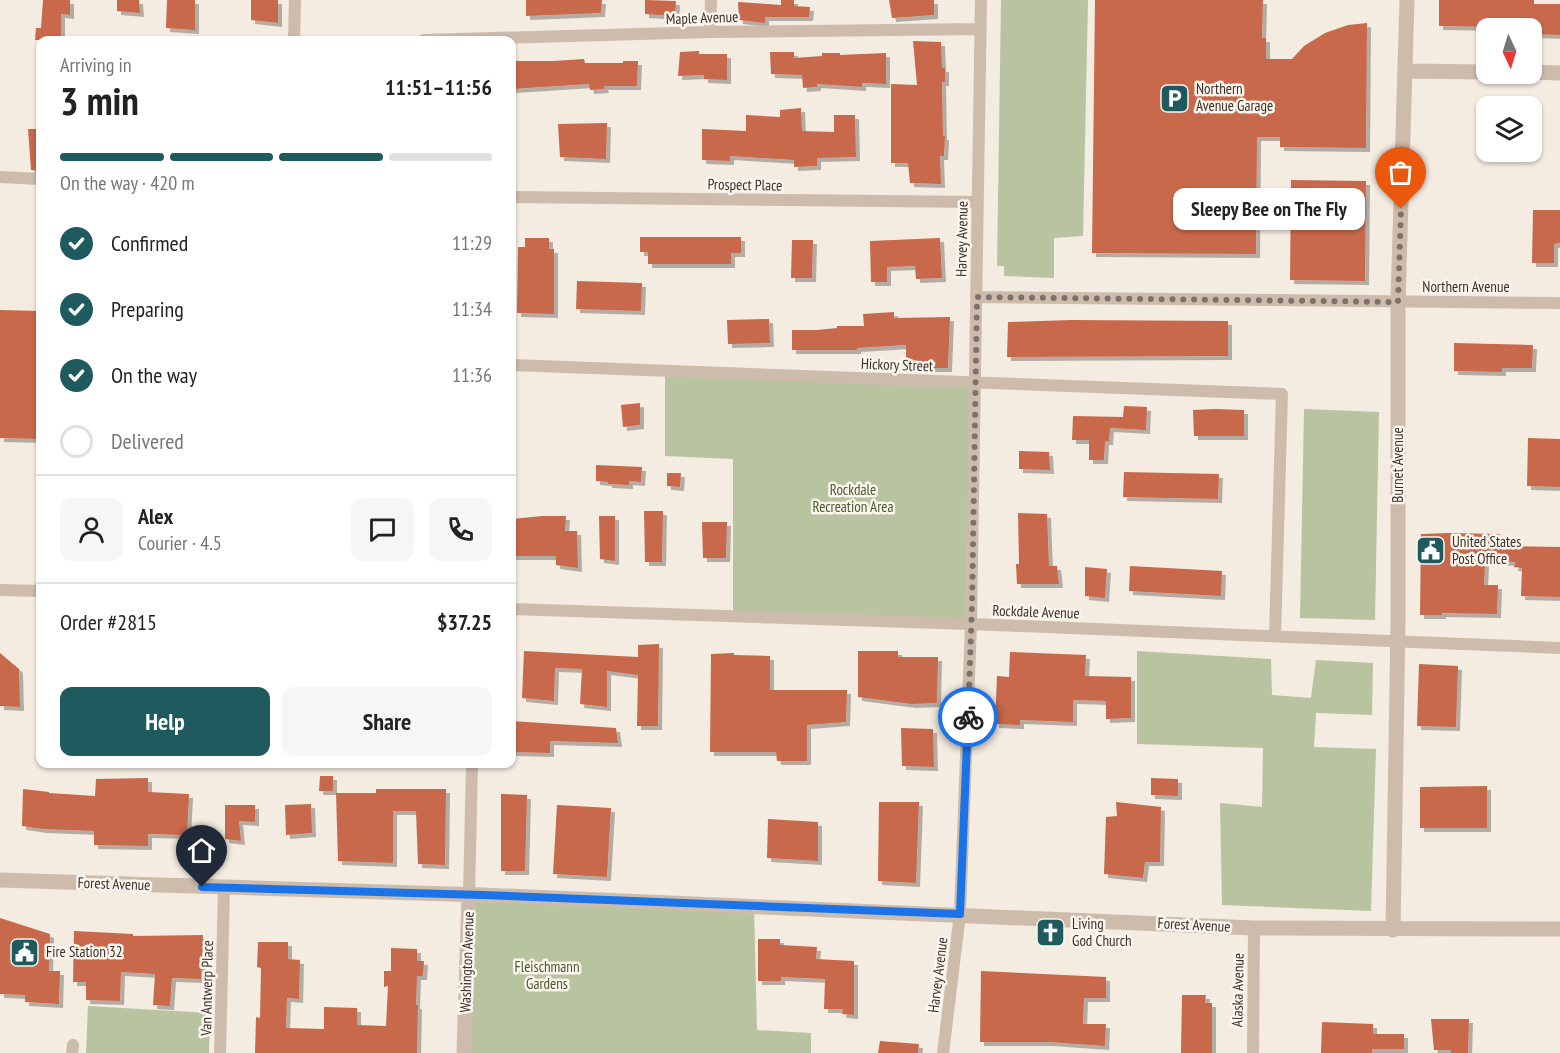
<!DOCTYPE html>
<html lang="en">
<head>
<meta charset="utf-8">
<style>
  :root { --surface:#fff; --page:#f6f6f6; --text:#222; --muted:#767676; --line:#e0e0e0; --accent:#1f5a5e }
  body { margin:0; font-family:"PT Sans Narrow",sans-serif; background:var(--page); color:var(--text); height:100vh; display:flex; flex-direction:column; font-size:22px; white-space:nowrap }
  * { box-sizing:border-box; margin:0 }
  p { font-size:20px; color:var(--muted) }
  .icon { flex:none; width:33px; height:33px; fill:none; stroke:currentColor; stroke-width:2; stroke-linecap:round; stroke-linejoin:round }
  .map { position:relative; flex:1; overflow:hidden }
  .drawer { position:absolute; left:36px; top:36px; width:480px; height:732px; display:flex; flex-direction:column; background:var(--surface); border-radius:12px; box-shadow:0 2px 4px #0004 }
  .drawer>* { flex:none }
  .needle { width:39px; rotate:176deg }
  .buttons { position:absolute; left:1476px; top:18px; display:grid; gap:12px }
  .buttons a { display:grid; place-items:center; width:66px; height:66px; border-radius:12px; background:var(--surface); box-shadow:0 2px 4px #0004; font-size:30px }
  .pin { position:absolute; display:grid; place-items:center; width:51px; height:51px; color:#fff; margin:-62px -26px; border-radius:50% 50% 50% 0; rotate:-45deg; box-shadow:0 0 6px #0007 }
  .pin .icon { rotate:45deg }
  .courier { position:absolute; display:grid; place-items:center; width:60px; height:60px; margin:-30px; border:4px solid #1a73e8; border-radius:50%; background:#fff; color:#222; box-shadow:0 2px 8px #0007 }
  .bubble { position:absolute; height:42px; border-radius:12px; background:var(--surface); box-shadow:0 2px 4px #0004; font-size:20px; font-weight:700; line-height:42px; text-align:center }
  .overview em { font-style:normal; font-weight:700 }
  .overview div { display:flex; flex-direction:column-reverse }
  .overview { display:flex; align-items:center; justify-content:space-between; height:102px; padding:0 24px }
  h1 { font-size:39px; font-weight:700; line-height:45px }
  .bar { display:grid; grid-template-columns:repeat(4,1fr); gap:9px 6px; align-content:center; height:72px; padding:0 24px }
  .bar i { height:8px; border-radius:4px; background:var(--line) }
  .bar .active { background:var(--accent) }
  .bar p { grid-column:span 4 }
  .line { display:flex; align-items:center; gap:15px; padding:0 24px; border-top:2px solid var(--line) }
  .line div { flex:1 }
  .round { display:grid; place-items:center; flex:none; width:63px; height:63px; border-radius:12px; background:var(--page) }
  ol { padding:0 24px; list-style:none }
  li { display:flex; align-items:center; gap:18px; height:66px }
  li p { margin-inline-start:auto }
  li .icon { padding:6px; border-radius:50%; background:var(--accent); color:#fff; stroke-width:4 }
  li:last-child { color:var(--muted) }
  li i { width:33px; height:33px; border:3px solid var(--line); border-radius:50% }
  .primary-button { display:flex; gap:12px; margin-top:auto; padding:12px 24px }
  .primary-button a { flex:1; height:69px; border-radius:12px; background:var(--accent); color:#fff; font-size:24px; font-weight:700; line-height:69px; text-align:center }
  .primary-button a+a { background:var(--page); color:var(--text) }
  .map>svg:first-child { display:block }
  .green { fill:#b8c4a0 }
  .building { fill:#c8694b; filter:url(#shadow) }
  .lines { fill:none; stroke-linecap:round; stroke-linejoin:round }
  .minor { stroke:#cdbbac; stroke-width:12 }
  .tertiary { stroke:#cdbbac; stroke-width:15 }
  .done { stroke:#7c716b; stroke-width:6; stroke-dasharray:0 10.8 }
  .route { stroke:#1a73e8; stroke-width:8 }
  .labels { text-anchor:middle; stroke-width:5; stroke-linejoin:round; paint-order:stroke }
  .street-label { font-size:15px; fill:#3b302b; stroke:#fbf5ee }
  .poi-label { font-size:15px; fill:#3b302b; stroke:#fbf5ee; text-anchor:start }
  .park-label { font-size:15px; fill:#4a5a2e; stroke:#fbf5ee }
</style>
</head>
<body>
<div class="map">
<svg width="1560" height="1053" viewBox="0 0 1560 1053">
  <defs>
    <filter id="shadow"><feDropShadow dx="4" dy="4" stdDeviation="0" flood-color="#0004"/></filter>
  </defs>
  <rect width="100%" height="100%" fill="#f4ebe1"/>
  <path class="green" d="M1001,0H1088L1083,236L1054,238V278L1004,276V266H997Z
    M665,371L976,383L971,624L733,616V459L665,456Z
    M1304,409L1379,412L1375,620L1300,618Z
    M1137,651L1271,659L1272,695L1311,698L1316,660L1373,663L1372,715L1316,713L1314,747L1376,749L1371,911L1222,905L1220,803L1262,807L1263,748L1137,744Z
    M469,895L754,906L757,1030L811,1033V1053H464Z
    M88,1006L210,1013L209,1053H86Z"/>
  <path class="building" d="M43,0H70V15L61,14V40H35L36,28H41Z
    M117,0H139L140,13L117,11Z
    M167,0H195V30L166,28Z
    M251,0H278V23L251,20Z
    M526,0H602L601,13L526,16Z
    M645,0L676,1L675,16L645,14Z
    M781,0H794V6L810,7L809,17H765V23L739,20L738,2L781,5Z
    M889,0H934V15L892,18Z
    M1095,0H1263L1262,38H1266V59H1292L1304,46L1325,33L1348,25L1367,23L1366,148L1280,147V137H1257L1256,254L1092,253Z
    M1439,0H1534V4H1560V35L1532,34V28H1525V24L1498,23V27L1439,26Z
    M913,41L941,42L942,68H945V82H942L943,136H945L944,156H940L941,184L910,183L908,163H891V84L917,85Z
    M699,51V54H727V80L704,79V75L678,76L680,52Z
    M770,52H794V58L822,56V53H840V55L886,53V84L862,83V87L817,84V87L803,88L802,75L771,74Z
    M584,59L585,63H623V61H638L637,86H604L605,89L590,90L589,84L512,89V61H553Z
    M801,108L802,131L834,132V115H855L856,157L817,158V166L794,167V160L730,156V161L702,160V129L746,131V115L780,117V110Z
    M607,123L606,159L560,157L558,124Z
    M28,129H40V171L31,170Z
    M1291,180L1366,181L1365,281L1290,280Z
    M1533,210H1560V243L1554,244V263H1532Z
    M640,237H741V253H731V264H648V252H640Z
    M525,238H549V249H554V314L517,313L518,247H525Z
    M940,238L942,278L916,279L915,266L887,267V282H871L870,241Z
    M792,240H813L812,278H791Z
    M577,281L642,283L641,311L576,309Z
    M0,310L40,311V439L0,438Z
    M894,312V318L950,317L948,368H906V345L857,348V350H792V330H817L837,328V326H864L863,314Z
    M769,319L770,343L728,344L727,320Z
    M1071,320L1228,321V356L1007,357L1008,322Z
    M1454,343L1533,345L1532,368H1502V372L1454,371Z
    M640,403V425L623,427L621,405Z
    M1124,406L1147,407L1146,430L1110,428L1109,441H1105L1104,460H1089V440H1072L1073,416L1123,417Z
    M1215,409L1244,410V436H1194L1193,410Z
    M1528,438L1560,439V487L1527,486Z
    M1019,451L1049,452L1050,470L1019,469Z
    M596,465L642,467L641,482L629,481V485L608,484V482L596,481Z
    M1124,472L1219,474L1218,499L1123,497Z
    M667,473H681L680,487L667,486Z
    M644,511H663L662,562H645Z
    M1018,513L1047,514L1049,566H1057L1059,584H1017L1016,564H1019Z
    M542,516H566L565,531H577L578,568L556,565V556H512V519Z
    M599,516H615V561L600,559Z
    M702,522H727L726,558H703Z
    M1448,533L1500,534V546L1560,547V597L1521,596L1522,568L1514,567L1515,562L1485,561L1484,585H1498L1497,614L1442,613V615H1420L1421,534Z
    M1130,566L1222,571L1221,596L1129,591Z
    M1085,567L1107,569L1105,598L1085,596Z
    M659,644L658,726H637L638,675L607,671V707L580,704L582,669L555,668L554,701L522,698L524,651L638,657V645Z
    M858,651H898V657H938L937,703L912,704L858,697Z
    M1010,652L1086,655L1085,676L1131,677V718L1106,719V701L1073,700V722L1020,720V725L995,724L997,676L1009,677Z
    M0,653L19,669L20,707L0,706Z
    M734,653V655L770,656V690H847L846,722L807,725V761H777L776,752H710L711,654Z
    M1419,664L1458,666L1456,727L1417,726Z
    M512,721L616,728L618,743L550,741V753L512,752Z
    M901,728L933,729L934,767L902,766Z
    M320,776H333V791H319Z
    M148,778V792L189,794L187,835L148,834V846L94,845V831L43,829L22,826L23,789L49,792V793L95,796L96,779Z
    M1151,778L1178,779V796L1151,795Z
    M1487,786V828H1420V787Z
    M376,789H446L445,865L418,864L416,811H393V863L338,861L336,793H376Z
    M501,794L527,795L525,871H501Z
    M879,802H919L916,883L878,881Z
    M1116,802L1161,807L1160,862H1145L1143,878L1104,874L1106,817L1117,816Z
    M311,804L312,833L286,835L285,805Z
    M225,805H255V822L239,821L241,841L225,839Z
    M557,805L611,808L607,877L553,874Z
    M768,819L818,822V861L767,858Z
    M0,918L50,934L49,971H60L59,1004L25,1002V995L0,994Z
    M74,931L133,934V936L203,935L201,979L172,978L170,1006L153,1005L155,974L121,972L120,1001L86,1000V982H73Z
    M758,939H780V945L817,947L816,959L854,961V1015L842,1014L843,1009H824L825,979L781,977V981H758Z
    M258,942H288V959L300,960L299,999L287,998L286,1028L324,1029V1007L357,1008V1025L386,1026L388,986L384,987V971H391V948L417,949V961H424L423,976H417L416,1005H418L417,1053H255L256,1017L260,1018L261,968L257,967Z
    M981,971L1106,977V998H1084L1083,1024H1106L1105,1046L1049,1042H980Z
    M1182,995H1206L1205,1003H1212V1053H1181Z
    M1431,1019H1469L1468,1053H1451V1050H1434Z
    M1322,1022L1373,1024V1034H1404V1049H1372V1053H1321Z
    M880,1041L919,1044L918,1053H878Z"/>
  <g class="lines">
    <path class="minor" d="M710,32L711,0
      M294,40L295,0
      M424,40L710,32L980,29
      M0,177L40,179
      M512,197L977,202
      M977,297L1560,303
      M512,365L1282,394L1275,636
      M0,590L40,591
      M512,609L971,624L1560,648
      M469,895L472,764
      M72,1053L73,1045
      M220,1053L224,888
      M943,1053L960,914L971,624L981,0
      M1253,1053L1254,928"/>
    <path class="tertiary" d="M1406,71L1486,72
      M1532,72L1560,73
      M0,880L482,895L1254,928L1560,929
      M1393,930L1398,624V302L1407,0
      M464,1053L469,895"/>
  </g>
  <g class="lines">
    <path class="done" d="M968,717L972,607L977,297L1398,302L1401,209"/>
    <path class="route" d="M202,887L482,895L960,914L968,717"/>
  </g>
  <defs>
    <symbol id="parking-square" viewBox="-11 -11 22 22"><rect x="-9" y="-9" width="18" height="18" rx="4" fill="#1f5a5e" stroke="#fbf5ee"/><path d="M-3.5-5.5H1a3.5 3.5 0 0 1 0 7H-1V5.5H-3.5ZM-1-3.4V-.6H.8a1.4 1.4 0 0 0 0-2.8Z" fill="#fff"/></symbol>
    <symbol id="civic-square" viewBox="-11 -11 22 22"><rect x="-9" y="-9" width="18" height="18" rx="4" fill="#1f5a5e" stroke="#fbf5ee"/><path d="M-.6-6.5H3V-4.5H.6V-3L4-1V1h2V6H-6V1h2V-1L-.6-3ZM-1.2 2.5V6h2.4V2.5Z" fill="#fff"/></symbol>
    <symbol id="church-square" viewBox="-11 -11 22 22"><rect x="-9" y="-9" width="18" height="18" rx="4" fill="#1f5a5e" stroke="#fbf5ee"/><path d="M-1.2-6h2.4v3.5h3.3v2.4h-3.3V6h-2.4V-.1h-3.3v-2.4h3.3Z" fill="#fff"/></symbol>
  </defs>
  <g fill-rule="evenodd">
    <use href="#parking-square" x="1158" y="82" width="33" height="33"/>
    <use href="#civic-square" x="1414" y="534" width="33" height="33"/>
    <use href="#church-square" x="1034" y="916" width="33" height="33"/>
    <use href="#civic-square" x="8" y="936" width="33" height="33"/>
  </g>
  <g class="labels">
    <g class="street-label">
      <text transform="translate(702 18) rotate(-2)" y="5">Maple Avenue</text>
      <text transform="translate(745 185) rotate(1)" y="5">Prospect Place</text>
      <text transform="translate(962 239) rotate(-89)" y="5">Harvey Avenue</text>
      <text x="1466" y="292">Northern Avenue</text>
      <text transform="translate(897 365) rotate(2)" y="5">Hickory Street</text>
      <text transform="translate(1398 465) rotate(-90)" y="5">Burnet Avenue</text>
      <text transform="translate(1036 612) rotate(2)" y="5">Rockdale Avenue</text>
      <text transform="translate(114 884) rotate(2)" y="5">Forest Avenue</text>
      <text transform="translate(1194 925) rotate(3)" y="5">Forest Avenue</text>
      <text transform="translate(467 962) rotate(-88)" y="5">Washington Avenue</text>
      <text transform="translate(938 975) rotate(-83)" y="5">Harvey Avenue</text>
      <text transform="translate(207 988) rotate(-89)" y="5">Van Antwerp Place</text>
      <text transform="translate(1238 990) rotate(-89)" y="5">Alaska Avenue</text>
    </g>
    <g class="poi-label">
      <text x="1196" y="94">Northern<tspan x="1196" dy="17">Avenue Garage</tspan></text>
      <text x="1452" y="547">United States<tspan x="1452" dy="17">Post Office</tspan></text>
      <text x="1072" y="929">Living<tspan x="1072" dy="17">God Church</tspan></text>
      <text x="46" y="957">Fire Station 32</text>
    </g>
    <g class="park-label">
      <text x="853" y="495">Rockdale<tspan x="853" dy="17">Recreation Area</tspan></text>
      <text x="547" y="972">Fleischmann<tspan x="547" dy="17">Gardens</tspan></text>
    </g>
  </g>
</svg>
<div class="buttons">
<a><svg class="needle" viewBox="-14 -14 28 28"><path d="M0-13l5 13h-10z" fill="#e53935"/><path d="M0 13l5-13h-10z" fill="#767676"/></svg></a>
<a><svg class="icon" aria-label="layers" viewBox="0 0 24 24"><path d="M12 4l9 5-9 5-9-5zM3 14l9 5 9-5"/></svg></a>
</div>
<div class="pin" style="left:1401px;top:209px;background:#ea580c"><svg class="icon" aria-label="bag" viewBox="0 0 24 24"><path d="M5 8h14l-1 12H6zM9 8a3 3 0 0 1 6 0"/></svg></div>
<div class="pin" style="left:202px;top:887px;background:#1f2937"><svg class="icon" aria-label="home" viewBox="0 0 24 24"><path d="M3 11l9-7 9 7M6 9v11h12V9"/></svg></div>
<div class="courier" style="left:968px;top:717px"><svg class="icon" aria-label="bike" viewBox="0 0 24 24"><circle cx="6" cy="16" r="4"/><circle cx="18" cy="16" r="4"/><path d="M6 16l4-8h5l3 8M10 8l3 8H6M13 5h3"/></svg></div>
<div class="bubble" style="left:1173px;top:188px;width:192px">Sleepy Bee on The Fly</div>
<section class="drawer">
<div class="overview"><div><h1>3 min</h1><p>Arriving in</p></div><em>11:51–11:56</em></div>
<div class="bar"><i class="active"></i><i class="active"></i><i class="active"></i><i></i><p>On the way · 420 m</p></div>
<ol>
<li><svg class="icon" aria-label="check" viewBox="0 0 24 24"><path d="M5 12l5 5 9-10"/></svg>Confirmed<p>11:29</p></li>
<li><svg class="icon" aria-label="check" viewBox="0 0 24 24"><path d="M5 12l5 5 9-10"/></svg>Preparing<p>11:34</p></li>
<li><svg class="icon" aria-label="check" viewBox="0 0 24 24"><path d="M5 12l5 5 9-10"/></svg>On the way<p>11:36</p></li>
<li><i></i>Delivered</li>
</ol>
<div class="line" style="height:108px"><a class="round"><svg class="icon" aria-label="person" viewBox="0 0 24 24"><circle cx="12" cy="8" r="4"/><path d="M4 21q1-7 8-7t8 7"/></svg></a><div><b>Alex</b><p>Courier · 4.5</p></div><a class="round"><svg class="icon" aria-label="chat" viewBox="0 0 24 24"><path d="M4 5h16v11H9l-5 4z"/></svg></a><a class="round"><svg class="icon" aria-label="phone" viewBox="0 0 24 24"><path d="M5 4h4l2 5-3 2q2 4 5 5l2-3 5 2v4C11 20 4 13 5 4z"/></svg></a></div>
<div class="line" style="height:78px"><div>Order #2815</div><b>$37.25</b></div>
<div class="primary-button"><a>Help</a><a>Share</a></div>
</section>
</div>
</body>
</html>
